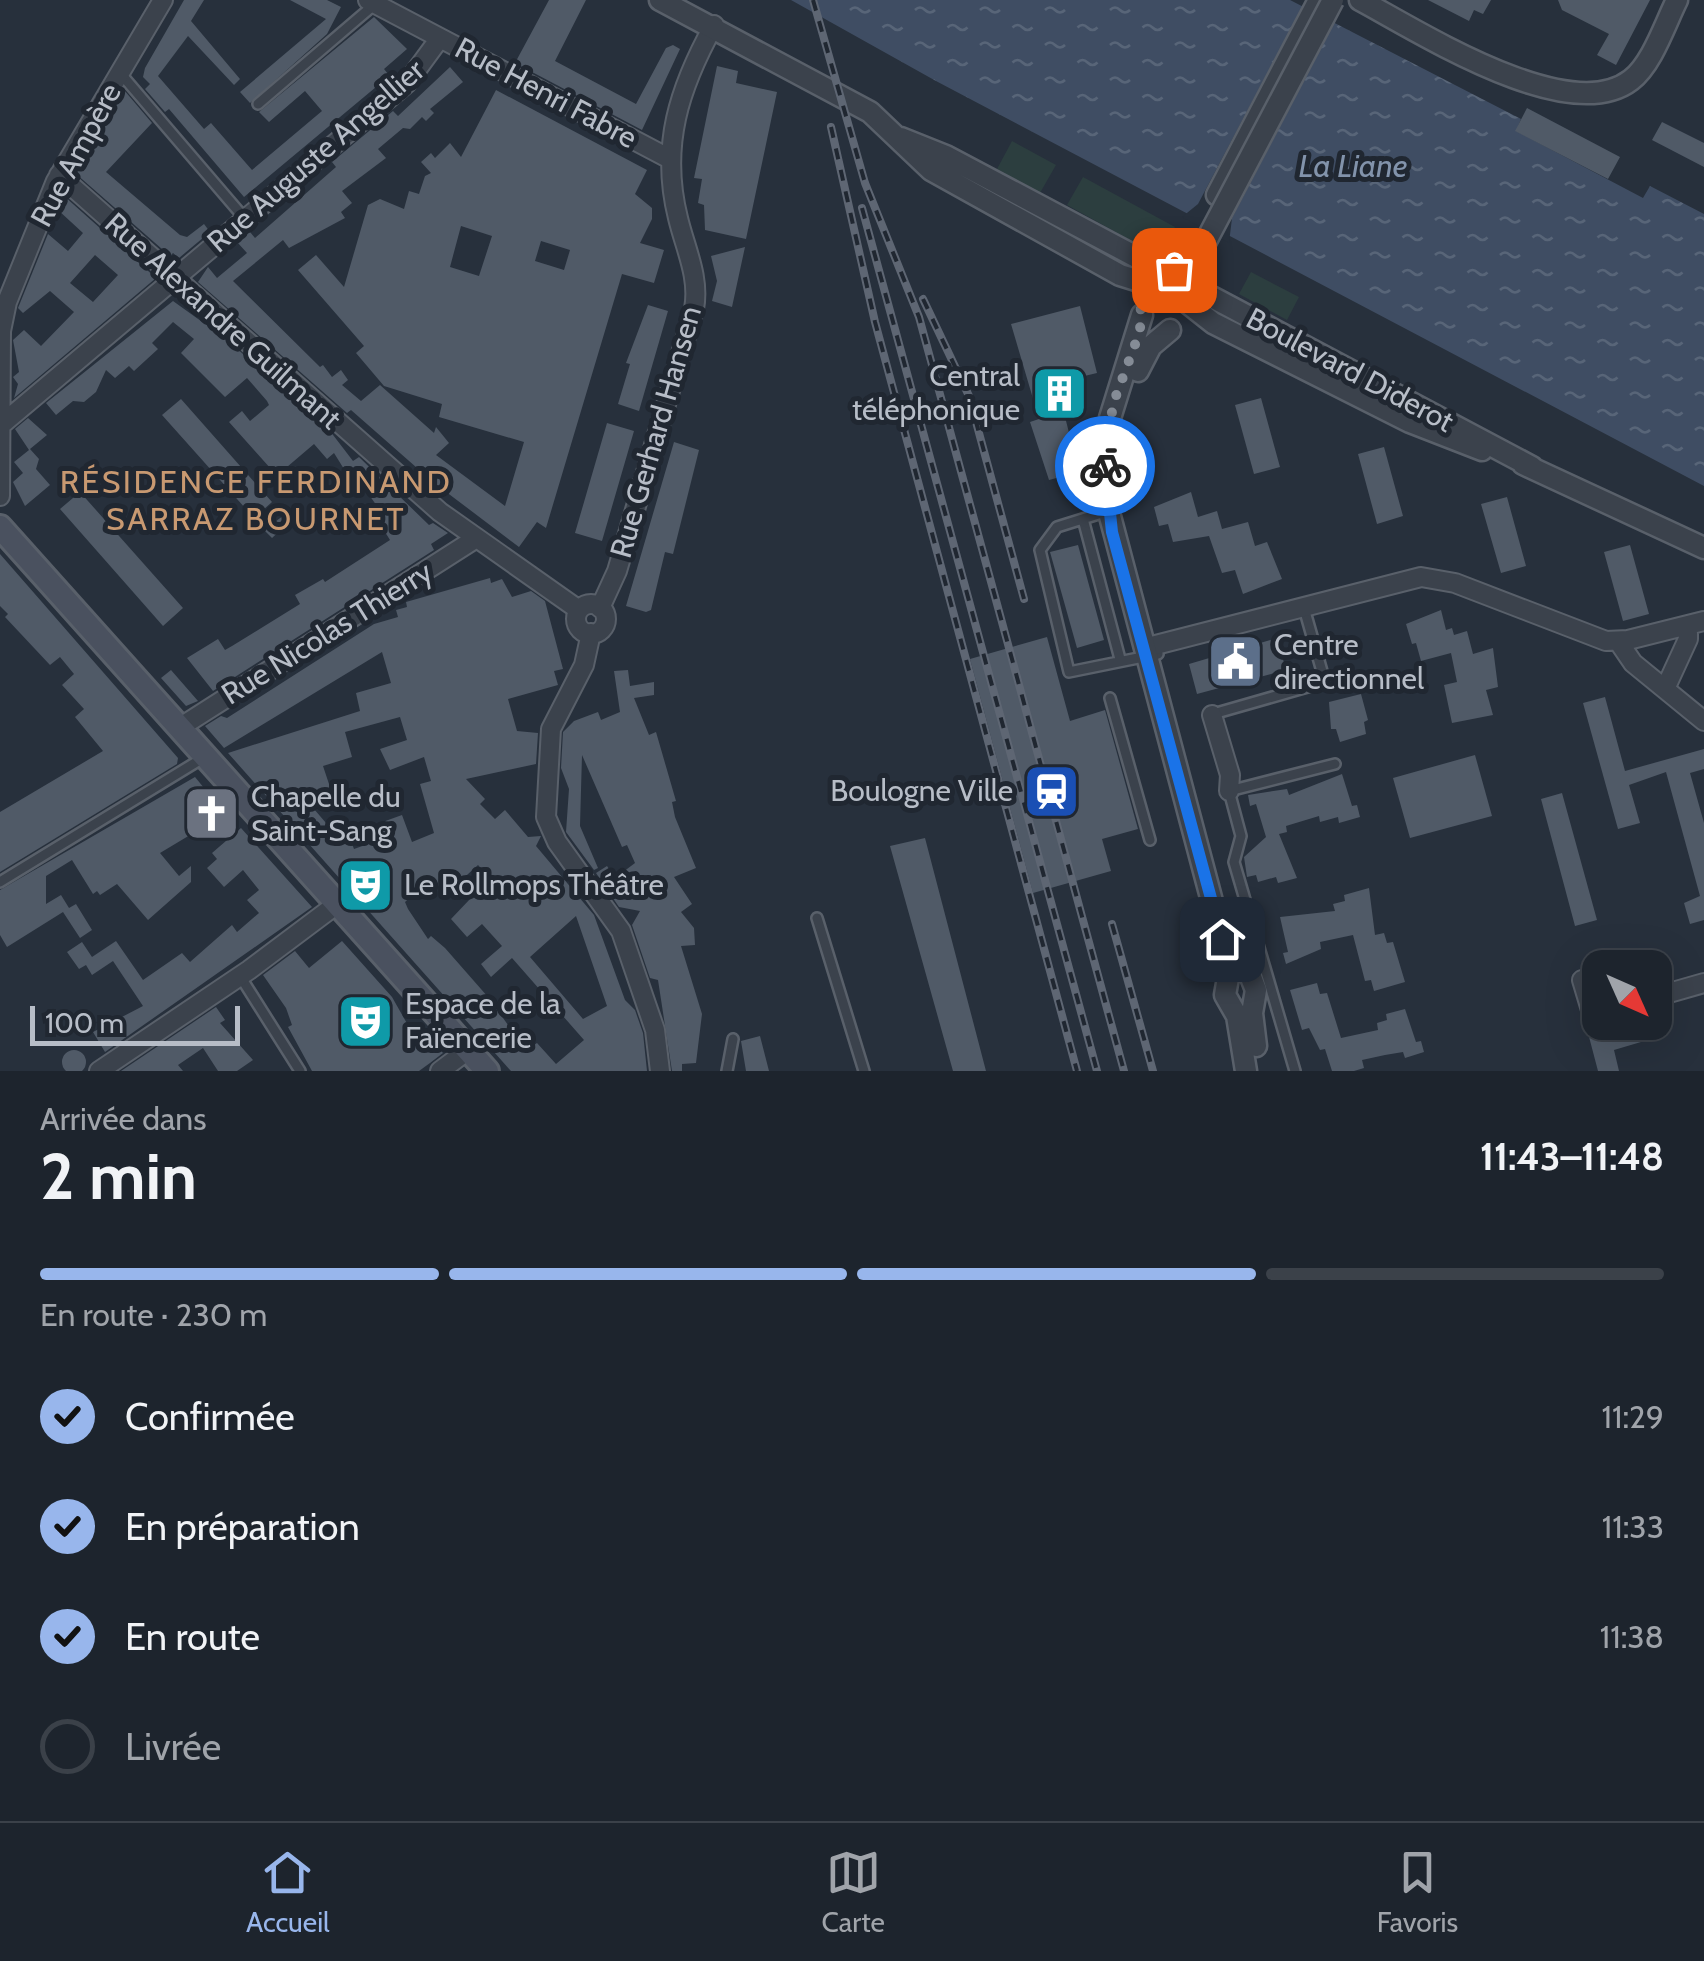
<!DOCTYPE html>
<html lang="fr">
<head>
<meta charset="utf-8">
<style>
  :root { --surface:#1d242d; --page:#252c35; --text:#f1f3f6; --muted:#a0a4aa; --line:#3b4149; --accent:#98b6ec }
  body { margin:0; font-family:Cabin,sans-serif; background:var(--page); color:var(--text); height:100vh; display:flex; flex-direction:column; font-size:38px; white-space:nowrap }
  * { box-sizing:border-box; margin:0 }
  p { font-size:32px; color:var(--muted) }
  .icon { flex:none; width:55px; height:55px; fill:none; stroke:currentColor; stroke-width:2; stroke-linecap:round; stroke-linejoin:round }
  .map { position:relative; height:1071px; overflow:hidden }
  .panel { display:flex; flex-direction:column; background:var(--surface); flex:1 }
  .panel>* { flex:none }
  .needle { width:65px; rotate:135deg }
  .tools { position:absolute; left:1582px; top:950px; display:grid; gap:20px }
  .tools a { display:grid; place-items:center; width:90px; height:90px; border-radius:20px; background:var(--surface); box-shadow:0 10px 40px #0002,0 0 0 2px var(--line); font-size:50px }
  .scale { position:absolute; left:30px; bottom:25px; width:210px; box-sizing:border-box; padding-left:10px; border:5px solid #b7bdc7; border-top:0; font-size:28px; line-height:35px; white-space:nowrap; color:#b7bdc7; -webkit-text-stroke:8px #202731; paint-order:stroke }
  .pin { position:absolute; display:grid; place-items:center; width:85px; height:85px; color:#fff; margin:-42px; border-radius:20px; box-shadow:0 5px 15px #0006 }
  .courier { position:absolute; display:grid; place-items:center; width:100px; height:100px; margin:-50px; border:8px solid #1a73e8; border-radius:50%; background:#fff; color:#222; box-shadow:0 2px 12px #0007 }
  .head em { font-style:normal; font-weight:700 }
  .head div { display:flex; flex-direction:column-reverse }
  .head { display:flex; align-items:center; justify-content:space-between; height:170px; padding:0 40px }
  h1 { font-size:65px; font-weight:700; line-height:75px }
  .bar { display:grid; grid-template-columns:repeat(4,1fr); gap:15px 10px; align-content:center; height:120px; padding:0 40px }
  .bar i { height:12px; border-radius:8px; background:var(--line) }
  .bar .selected { background:var(--accent) }
  .bar p { grid-column:span 4 }
  ol { padding:0 40px; list-style:none }
  li { display:flex; align-items:center; gap:30px; height:110px }
  li p { margin-inline-start:auto }
  li .icon { padding:10px; border-radius:50%; background:var(--accent); color:#111; stroke-width:4 }
  li:last-child { color:var(--muted) }
  li i { width:55px; height:55px; border:5px solid var(--line); border-radius:50% }
  .menu { display:flex; justify-content:space-around; align-items:center; height:140px; border-top:2px solid var(--line); background:var(--surface); font-size:28px; color:var(--muted) }
  .menu a { display:grid; justify-items:center; gap:5px }
  .menu .selected { color:var(--accent) }
  .map>svg:first-child { display:block }
  .pitch { fill:#2c3e3f }
  .water { fill:url(#water-ripples) }
  .pier { fill:#27303c }
  .building { fill:#505a67; fill-rule:evenodd }
  .lines { fill:none; stroke-linecap:round; stroke-linejoin:round }
  .service-casing { stroke:#59606a; stroke-width:14 }
  .minor-casing { stroke:#59606a; stroke-width:22 }
  .tertiary-casing { stroke:#59606a; stroke-width:25 }
  .secondary-casing { stroke:#59606a; stroke-width:28 }
  .service { stroke:#3b424c; stroke-width:9 }
  .minor { stroke:#3b424c; stroke-width:18 }
  .tertiary { stroke:#3b424c; stroke-width:20 }
  .secondary { stroke:#4a515f; stroke-width:22 }
  .rail-casing { stroke:#5e6673; stroke-width:8 }
  .rail { stroke:#202731; stroke-width:4; stroke-dasharray:11; stroke-linecap:butt }
  .tertiary-bridge-casing { stroke:#59606a; stroke-width:25; stroke-linecap:butt }
  .tertiary-bridge { stroke:#3b424c; stroke-width:20 }
  .done { stroke:#858c96; stroke-width:10; stroke-dasharray:0 18 }
  .route { stroke:#1a73e8; stroke-width:12 }
  .labels { text-anchor:middle; stroke-width:10; stroke-linejoin:round; paint-order:stroke }
  .street-label { font-size:30px; fill:#b7bdc7; stroke:#202731 }
  .poi-label { font-size:30px; fill:#b7bdc7; stroke:#202731; text-anchor:start }
  .water-label { font-size:32px; font-style:italic; fill:#8293ab; stroke:#202731 }
  .neighbourhood-label { font-size:32px; letter-spacing:2.5px; fill:#c89971; stroke:#202731 }
</style>
</head>
<body>
<div class="map">
<svg width="1704" height="1071" viewBox="0 0 1704 1071">
  <defs>
    <pattern id="water-ripples" width="26" height="14" patternUnits="userSpaceOnUse" patternTransform="scale(2.5)"><rect width="26" height="14" fill="#3f4d63"/><path d="M2 4q2-2 4 0t4 0M15 11q2-2 4 0t4 0" fill="none" stroke="#586578"/></pattern>
  </defs>
  <rect width="100%" height="100%" fill="#27303c"/>
  <path class="pitch" d="M1012,141L1056,165L1040,193L997,169Z
    M1083,177L1175,227L1159,256L1067,205Z
    M1251,272L1299,297L1287,320L1239,294Z"/>
  <path class="water" d="M791,0H1290L1521,119L1516,131L1643,198L1650,186L1704,214V486L936,81Z"/>
  <path class="pier" d="M1305,2L1337,18L1232,218L1229,243L1182,217L1198,204Z"/>
  <path class="building" d="M184,0H204L191,21L240,79L234,85L188,36L158,76L204,129L211,123L252,170L322,111L305,91L269,122L259,112L374,17L407,49L384,69L392,79L384,86L382,82L244,197L169,109L165,112L145,89L150,84L143,77L145,68Z
    M290,0H327L341,7L327,34L250,103L240,92L326,19Z
    M549,0H586L555,61L636,104L666,48L673,45L680,49L642,130L515,63Z
    M1428,0H1491L1483,14L1474,10L1469,21Z
    M1558,0H1650L1616,65L1597,55L1609,34L1562,10Z
    M717,66L738,71L736,83L777,92L746,239L705,230L704,205L698,203L702,179L694,178Z
    M450,67L463,82L430,109L434,113L426,121L422,117L410,129L403,128L378,149L386,158L342,191L352,203L341,212L345,218L289,248L283,240L233,281L320,367L323,365L332,377L341,370L348,380L342,385L361,401L380,385L434,433L436,427L449,443L436,455L505,506L524,442L439,417L442,404L384,386L356,353L364,346L298,270L316,255L344,287L368,205L380,199L404,209L409,191L419,194L425,176L431,173L421,162L431,153L435,158L450,143L461,157L496,90L647,170L635,194L652,208V219L640,243L664,250L654,283L622,274L546,528L537,522L519,547L433,482L351,410L347,413L198,282L208,267L217,278L247,253L237,242L250,232L255,238L336,167L332,162L393,111L398,116ZM461,226L492,236L479,276L450,267ZM541,241L570,250L564,270L535,261Z
    M124,90L152,123L106,172L180,235L187,237L204,224L210,232L179,258L173,253L170,256L75,173Z
    M1527,108L1620,157L1608,179L1515,131Z
    M1662,122L1704,143V167L1652,140Z
    M64,196L156,278L14,398L18,384L13,377L19,372L13,340L24,330L41,346L74,312L50,291L23,313L18,308L48,234L68,251L83,233L58,210ZM95,255L118,275L93,302L70,283Z
    M745,247L732,307L712,301L717,281L711,256Z
    M173,301L226,339L330,431L353,461L359,457L429,525L433,523L448,533L431,544L434,550L213,691L187,658L218,639L225,650L232,646L300,604L295,595L323,579L325,582L390,540L373,513L379,509L365,489L357,490L334,453L327,459L314,444L287,467L298,479L288,488L229,422L242,411L250,421L269,405L267,401L247,378L225,397L181,353L194,339L173,322L152,343L158,349L134,371L129,366L115,378L106,370L96,392L84,402L73,401L56,415L46,403Z
    M648,305L668,311L639,411L618,404L630,364L626,363Z
    M1080,306L1097,373L1076,378L1084,408L1064,413L1079,472L1049,480L1030,422L1039,419L1011,324Z
    M1261,398L1280,467L1254,474L1235,405Z
    M181,399L272,502L254,518L162,415Z
    M28,418L47,435L30,449L39,459L36,469L50,485L25,506L13,482L23,473L14,462L29,450L15,429Z
    M607,423L634,431L602,541L575,533Z
    M674,442L699,450L673,554L665,552L651,610L646,612L626,606Z
    M1384,447L1403,516L1377,524L1358,454Z
    M80,492L183,608L163,626L60,509Z
    M1191,492L1198,517L1217,511L1222,529L1248,522L1255,546L1267,542L1282,579L1243,594L1235,570L1222,573L1209,536L1173,542L1168,524L1159,526L1154,507Z
    M1507,497L1526,566L1501,573L1481,504Z
    M291,510L296,516L272,538L264,530Z
    M1078,545L1104,640L1077,648L1050,552Z
    M1630,545L1649,614L1623,621L1604,552Z
    M0,554L178,758L177,764L0,872V812L103,751L75,717L84,709L62,685L74,674L60,657L50,665L5,617L8,614L0,606Z
    M490,578L491,583L502,579L512,597L531,591L545,601L563,669L554,671L558,685L508,699L517,731L538,733L536,764L466,779L485,799L480,804L495,819L505,810L528,837L541,836L536,846L594,915L625,1000L635,1010L643,1033L647,1071H511L228,753L360,711L356,693L391,683L382,652L224,748L205,726L221,716L227,718L374,624L398,617L396,610L407,607L406,602ZM400,717L407,740L380,749L390,770L424,757L431,781L420,784L434,833L412,842L402,815L377,824L382,839L354,849L348,833L338,837L308,802L330,787L323,766L352,757L345,732ZM478,865L490,878L451,919L467,937L482,924L502,946L481,964L491,977L512,958L584,1040L556,1064L537,1043L530,1048L513,1032L488,997L445,948L431,936L428,939L408,909L405,902L431,878L446,894ZM576,916L607,1006L583,1019L530,957Z
    M1441,610L1446,630L1452,628L1454,635L1467,631L1473,654L1493,648L1498,687L1486,690L1493,715L1452,723L1444,685L1457,682L1451,653L1421,661L1416,643L1412,644L1406,624Z
    M1047,637L1070,721L1105,710L1138,829L1102,839L1111,871L1033,893L970,659Z
    M1277,638L1286,670L1197,694L1189,664Z
    M171,670L198,701L186,706L161,678Z
    M628,670L630,686L654,682V695L634,698L649,735L656,732L676,801L672,802L675,817L696,868L674,877L692,904L681,912L694,928L695,945L681,946L702,1014L696,1063L682,1064V1071H672L658,980L650,978L632,925L640,911L619,907L596,873L607,866L615,878L635,863L627,845L622,847L582,755L580,826L598,868L594,870L566,832L569,789L561,768L563,732L574,721L598,712L601,720L620,712L614,671Z
    M1361,694L1368,720L1364,722L1366,734L1340,742L1336,729H1331L1329,702Z
    M1605,697L1625,771L1704,749V769L1690,773L1704,823V920L1690,924L1684,903L1700,896L1666,772L1629,785L1640,823L1618,829L1583,703Z
    M1475,755L1492,816L1410,838L1393,778Z
    M1342,774L1352,806L1357,805L1360,817L1339,823L1338,817L1320,822L1319,816L1286,826L1287,832L1279,834L1297,878L1278,883L1276,877L1258,882L1256,875L1247,877L1244,857L1266,837L1256,804L1250,806L1248,795L1287,789L1289,795Z
    M195,777L227,816L199,837L190,826V835L160,853L179,876L191,866V882L148,920L117,884L100,895L97,891L93,894L72,860L46,876V904L61,895L69,908L76,904L92,930L80,938L63,912L7,947L0,935V890Z
    M1562,793L1597,920L1575,926L1541,799Z
    M241,828L312,907L105,1052L93,1032L143,1006L113,961L92,975L86,965L79,969L67,952L82,942L92,957L116,941L143,980L182,953L190,962L232,925L237,932L259,913L247,900L259,890L243,870L224,887L207,868L217,859L212,853Z
    M925,838L986,1071H953L890,846Z
    M1369,888L1375,935L1384,933L1387,943L1393,942L1405,982L1374,991L1371,980L1365,981L1353,935L1320,942L1321,949L1286,964L1283,953L1288,952L1280,917L1335,911L1333,904L1345,901L1344,895Z
    M342,941L392,997L409,1027L415,1023L443,1053L430,1063L419,1071H312L288,1027L292,1025L286,1008L263,975L295,951L309,968Z
    M1317,983L1320,994L1327,993L1341,1038L1378,1030L1377,1023L1387,1020L1386,1014L1405,1009L1416,1042L1421,1041L1424,1052L1405,1058L1403,1052L1385,1055L1362,1060L1364,1068L1354,1071H1332L1325,1049L1320,1050L1309,1028L1302,1030L1290,990Z
    M216,1007L225,1020L220,1023L253,1060L237,1071H218L203,1048L178,1065L183,1071H121Z
    M1655,1009H1660L1668,1034L1614,1050L1619,1071H1598L1588,1033L1603,1029L1602,1022H1655Z
    M760,1036L769,1071H746L741,1041Z
    M62 1062a12 12 0 1 1 24 0a12 12 0 1 1-24 0Z"/>
  <g class="lines">
    <defs>
      <path id="service" d="M121,74L246,220
        M258,104L375,4
        M1108,511L1057,527L1040,550L1069,672L1158,654
        M1083,519L1120,659
        M1110,698L1150,840
        M1213,714L1325,682L1304,608
        M0,882L203,758
        M817,918L864,1071
        M240,976L300,1071
        M727,1071L733,1039
        M1295,1071L1234,862L1241,836L1229,791L1335,764"/>
      <path id="minor" d="M368,0L670,159
        M59,175L440,512L579,610
        M2,424L407,83L440,38
        M0,496L1,331L7,302L56,181L163,0
        M576 619a15 15 0 1 1 30 0a15 15 0 1 1-30 0Z
        M600,608L617,571L694,309C700,277 685,248 678,218C660,146 679,88 714,25
        M591,633L584,665L551,729L546,817L557,842L621,931L655,1030L660,1071
        M1618,641L1633,663L1704,721
        M1144,648L1421,577L1455,583L1606,641L1628,640L1704,621
        M1665,689L1688,639V625
        M1212,715L1230,775L1229,791
        M179,728L475,539
        M1600,975L1582,980L1591,1010L1600,1008
        M1655,997L1704,983
        M99,1071L249,970L337,904
        M440,1071L468,1050"/>
      <path id="tertiary" d="M660,0L870,112L931,170L1120,275L1152,285
        M1360,0C1418,31 1569,128 1631,80C1652,64 1665,24 1677,0
        M901,138L946,156L1532,467
        M1217,195L1319,0
        M1189,304L1213,323L1410,422L1482,450
        M1142,315L1110,418L1105,465L1107,505L1222,939L1229,972L1225,995L1237,1016L1246,1071
        M1138,371L1151,346L1170,330
        M1523,464L1704,548
        M1235,937L1256,990L1252,1013L1256,1046"/>
      <path id="secondary" d="M0,527L487,1071"/>
    </defs>
    <use href="#service" class="service-casing"/>
    <use href="#minor" class="minor-casing"/>
    <use href="#tertiary" class="tertiary-casing"/>
    <use href="#secondary" class="secondary-casing"/>
    <use href="#service" class="service"/>
    <use href="#minor" class="minor"/>
    <use href="#tertiary" class="tertiary"/>
    <use href="#secondary" class="secondary"/>
    <defs>
      <path id="rail" d="M813,0L865,183L919,317L1124,1071
        M831,127L875,322L1077,1071
        M862,208L1097,1071
        M923,299L969,396L1024,599
        M1112,924L1153,1071"/>
    </defs>
    <use href="#rail" class="rail-casing"/>
    <use href="#rail" class="rail"/>
    <defs>
      <path id="tertiary-bridge" d="M1157,283L1177,267L1192,241
        M1186,294L1195,262L1333,0"/>
    </defs>
    <use href="#tertiary-bridge" class="tertiary-bridge-casing"/>
    <use href="#tertiary-bridge" class="tertiary-bridge"/>
  </g>
  <g class="lines">
    <path class="done" d="M1105,466L1113,404L1140,331L1141,299L1150,286L1174,270"/>
    <path class="route" d="M1105,466L1112,532L1222,939"/>
  </g>
  <defs>
    <symbol id="building-square" viewBox="-11 -11 22 22"><rect x="-9" y="-9" width="18" height="18" rx="4" fill="#0f9aa8" stroke="#202731"/><path d="M-4-6H4V6H1V3H-1V6H-4ZM-2.5-4.3h1.7v1.8h-1.7ZM.8-4.3h1.7v1.8H.8ZM-2.5-1h1.7V.8h-1.7ZM.8-1h1.7V.8H.8Z" fill="#fff"/></symbol>
    <symbol id="civic-square" viewBox="-11 -11 22 22"><rect x="-9" y="-9" width="18" height="18" rx="4" fill="#5c6f8a" stroke="#202731"/><path d="M-.6-6.5H3V-4.5H.6V-3L4-1V1h2V6H-6V1h2V-1L-.6-3ZM-1.2 2.5V6h2.4V2.5Z" fill="#fff"/></symbol>
    <symbol id="station-square" viewBox="-11 -11 22 22"><rect x="-9" y="-9" width="18" height="18" rx="4" fill="#1a4fb4" stroke="#202731"/><path d="M-3-6H3Q5-6 5-4V2Q5 4 3 4L4.5 6H3L1.5 4h-3L-3 6H-4.5L-3 4Q-5 4-5 2V-4Q-5-6-3-6ZM-3.5-4v3h7v-3ZM-3.5 1v1.5H-2V1ZM2 1v1.5H3.5V1Z" fill="#fff"/></symbol>
    <symbol id="church-square" viewBox="-11 -11 22 22"><rect x="-9" y="-9" width="18" height="18" rx="4" fill="#6b7280" stroke="#202731"/><path d="M-1.2-6h2.4v3.5h3.3v2.4h-3.3V6h-2.4V-.1h-3.3v-2.4h3.3Z" fill="#fff"/></symbol>
    <symbol id="theatre-square" viewBox="-11 -11 22 22"><rect x="-9" y="-9" width="18" height="18" rx="4" fill="#0f9aa8" stroke="#202731"/><path d="M-5-5.5Q0-4 5-5.5V0Q5 5 0 6Q-5 5-5 0ZM-3.3-2.5H-1v1.5H-3.3ZM1-2.5H3.3v1.5H1ZM-2.8 1Q0 5.5 2.8 1Z" fill="#fff"/></symbol>
  </defs>
  <g fill-rule="evenodd">
    <use href="#building-square" x="1028" y="362" width="63" height="63"/>
    <use href="#civic-square" x="1204" y="630" width="63" height="63"/>
    <use href="#station-square" x="1020" y="760" width="63" height="63"/>
    <use href="#church-square" x="180" y="782" width="63" height="63"/>
    <use href="#theatre-square" x="334" y="854" width="63" height="63"/>
    <use href="#theatre-square" x="334" y="990" width="63" height="63"/>
  </g>
  <g class="labels">
    <g class="street-label">
      <text transform="translate(546 93) rotate(28)" y="10">Rue Henri Fabre</text>
      <text transform="translate(76 155) rotate(-62)" y="10">Rue Ampère</text>
      <text transform="translate(316 156) rotate(-41)" y="10">Rue Auguste Angellier</text>
      <text transform="translate(223 321) rotate(42)" y="10">Rue Alexandre Guilmant</text>
      <text transform="translate(1350 370) rotate(28)" y="10">Boulevard Diderot</text>
      <text transform="translate(656 432) rotate(-74)" y="10">Rue Gerhard Hansen</text>
      <text transform="translate(327 633) rotate(-32)" y="10">Rue Nicolas Thierry</text>
    </g>
    <g class="poi-label">
      <text x="1020" y="386" text-anchor="end">Central<tspan x="1020" dy="34">téléphonique</tspan></text>
      <text x="1274" y="655">Centre<tspan x="1274" dy="34">directionnel</tspan></text>
      <text x="1013" y="801" text-anchor="end">Boulogne Ville</text>
      <text x="251" y="807">Chapelle du<tspan x="251" dy="34">Saint-Sang</tspan></text>
      <text x="404" y="895">Le Rollmops Théâtre</text>
      <text x="405" y="1014">Espace de la<tspan x="405" dy="34">Faïencerie</tspan></text>
    </g>
    <g class="water-label">
      <text x="1353" y="177">La Liane</text>
    </g>
    <g class="neighbourhood-label">
      <text x="256" y="493">RÉSIDENCE FERDINAND<tspan x="256" dy="37">SARRAZ BOURNET</tspan></text>
    </g>
  </g>
</svg>
<div class="tools">
<a><svg class="needle" viewBox="-14 -14 28 28"><path d="M0-13l5 13h-10z" fill="#e53935"/><path d="M0 13l5-13h-10z" fill="#a0a4aa"/></svg></a>
</div>
<div class="scale">100 m</div>
<div class="pin" style="left:1174px;top:270px;background:#ea580c"><svg class="icon" aria-label="bag" viewBox="0 0 24 24"><path d="M5 8h14l-1 12H6zM9 8a3 3 0 0 1 6 0"/></svg></div>
<div class="pin" style="left:1222px;top:939px;background:#1f2937"><svg class="icon" aria-label="home" viewBox="0 0 24 24"><path d="M3 11l9-7 9 7M6 9v11h12V9"/></svg></div>
<div class="courier" style="left:1105px;top:466px"><svg class="icon" aria-label="bike" viewBox="0 0 24 24"><circle cx="6" cy="16" r="4"/><circle cx="18" cy="16" r="4"/><path d="M6 16l4-8h5l3 8M10 8l3 8H6M13 5h3"/></svg></div>
</div>
<section class="panel">
<div class="head"><div><h1>2 min</h1><p>Arrivée dans</p></div><em>11:43–11:48</em></div>
<div class="bar"><i class="selected"></i><i class="selected"></i><i class="selected"></i><i></i><p>En route · 230 m</p></div>
<ol>
<li><svg class="icon" aria-label="check" viewBox="0 0 24 24"><path d="M5 12l5 5 9-10"/></svg>Confirmée<p>11:29</p></li>
<li><svg class="icon" aria-label="check" viewBox="0 0 24 24"><path d="M5 12l5 5 9-10"/></svg>En préparation<p>11:33</p></li>
<li><svg class="icon" aria-label="check" viewBox="0 0 24 24"><path d="M5 12l5 5 9-10"/></svg>En route<p>11:38</p></li>
<li><i></i>Livrée</li>
</ol>
</section>
<nav class="menu">
<a class="selected"><svg class="icon" aria-label="home" viewBox="0 0 24 24"><path d="M3 11l9-7 9 7M6 9v11h12V9"/></svg>Accueil</a>
<a><svg class="icon" aria-label="map" viewBox="0 0 24 24"><path d="M3 6l6-2 6 2 6-2v14l-6 2-6-2-6 2zM9 4v14M15 6v14"/></svg>Carte</a>
<a><svg class="icon" aria-label="saved" viewBox="0 0 24 24"><path d="M7 4h10v16l-5-4-5 4z"/></svg>Favoris</a>
</nav>
</body>
</html>
